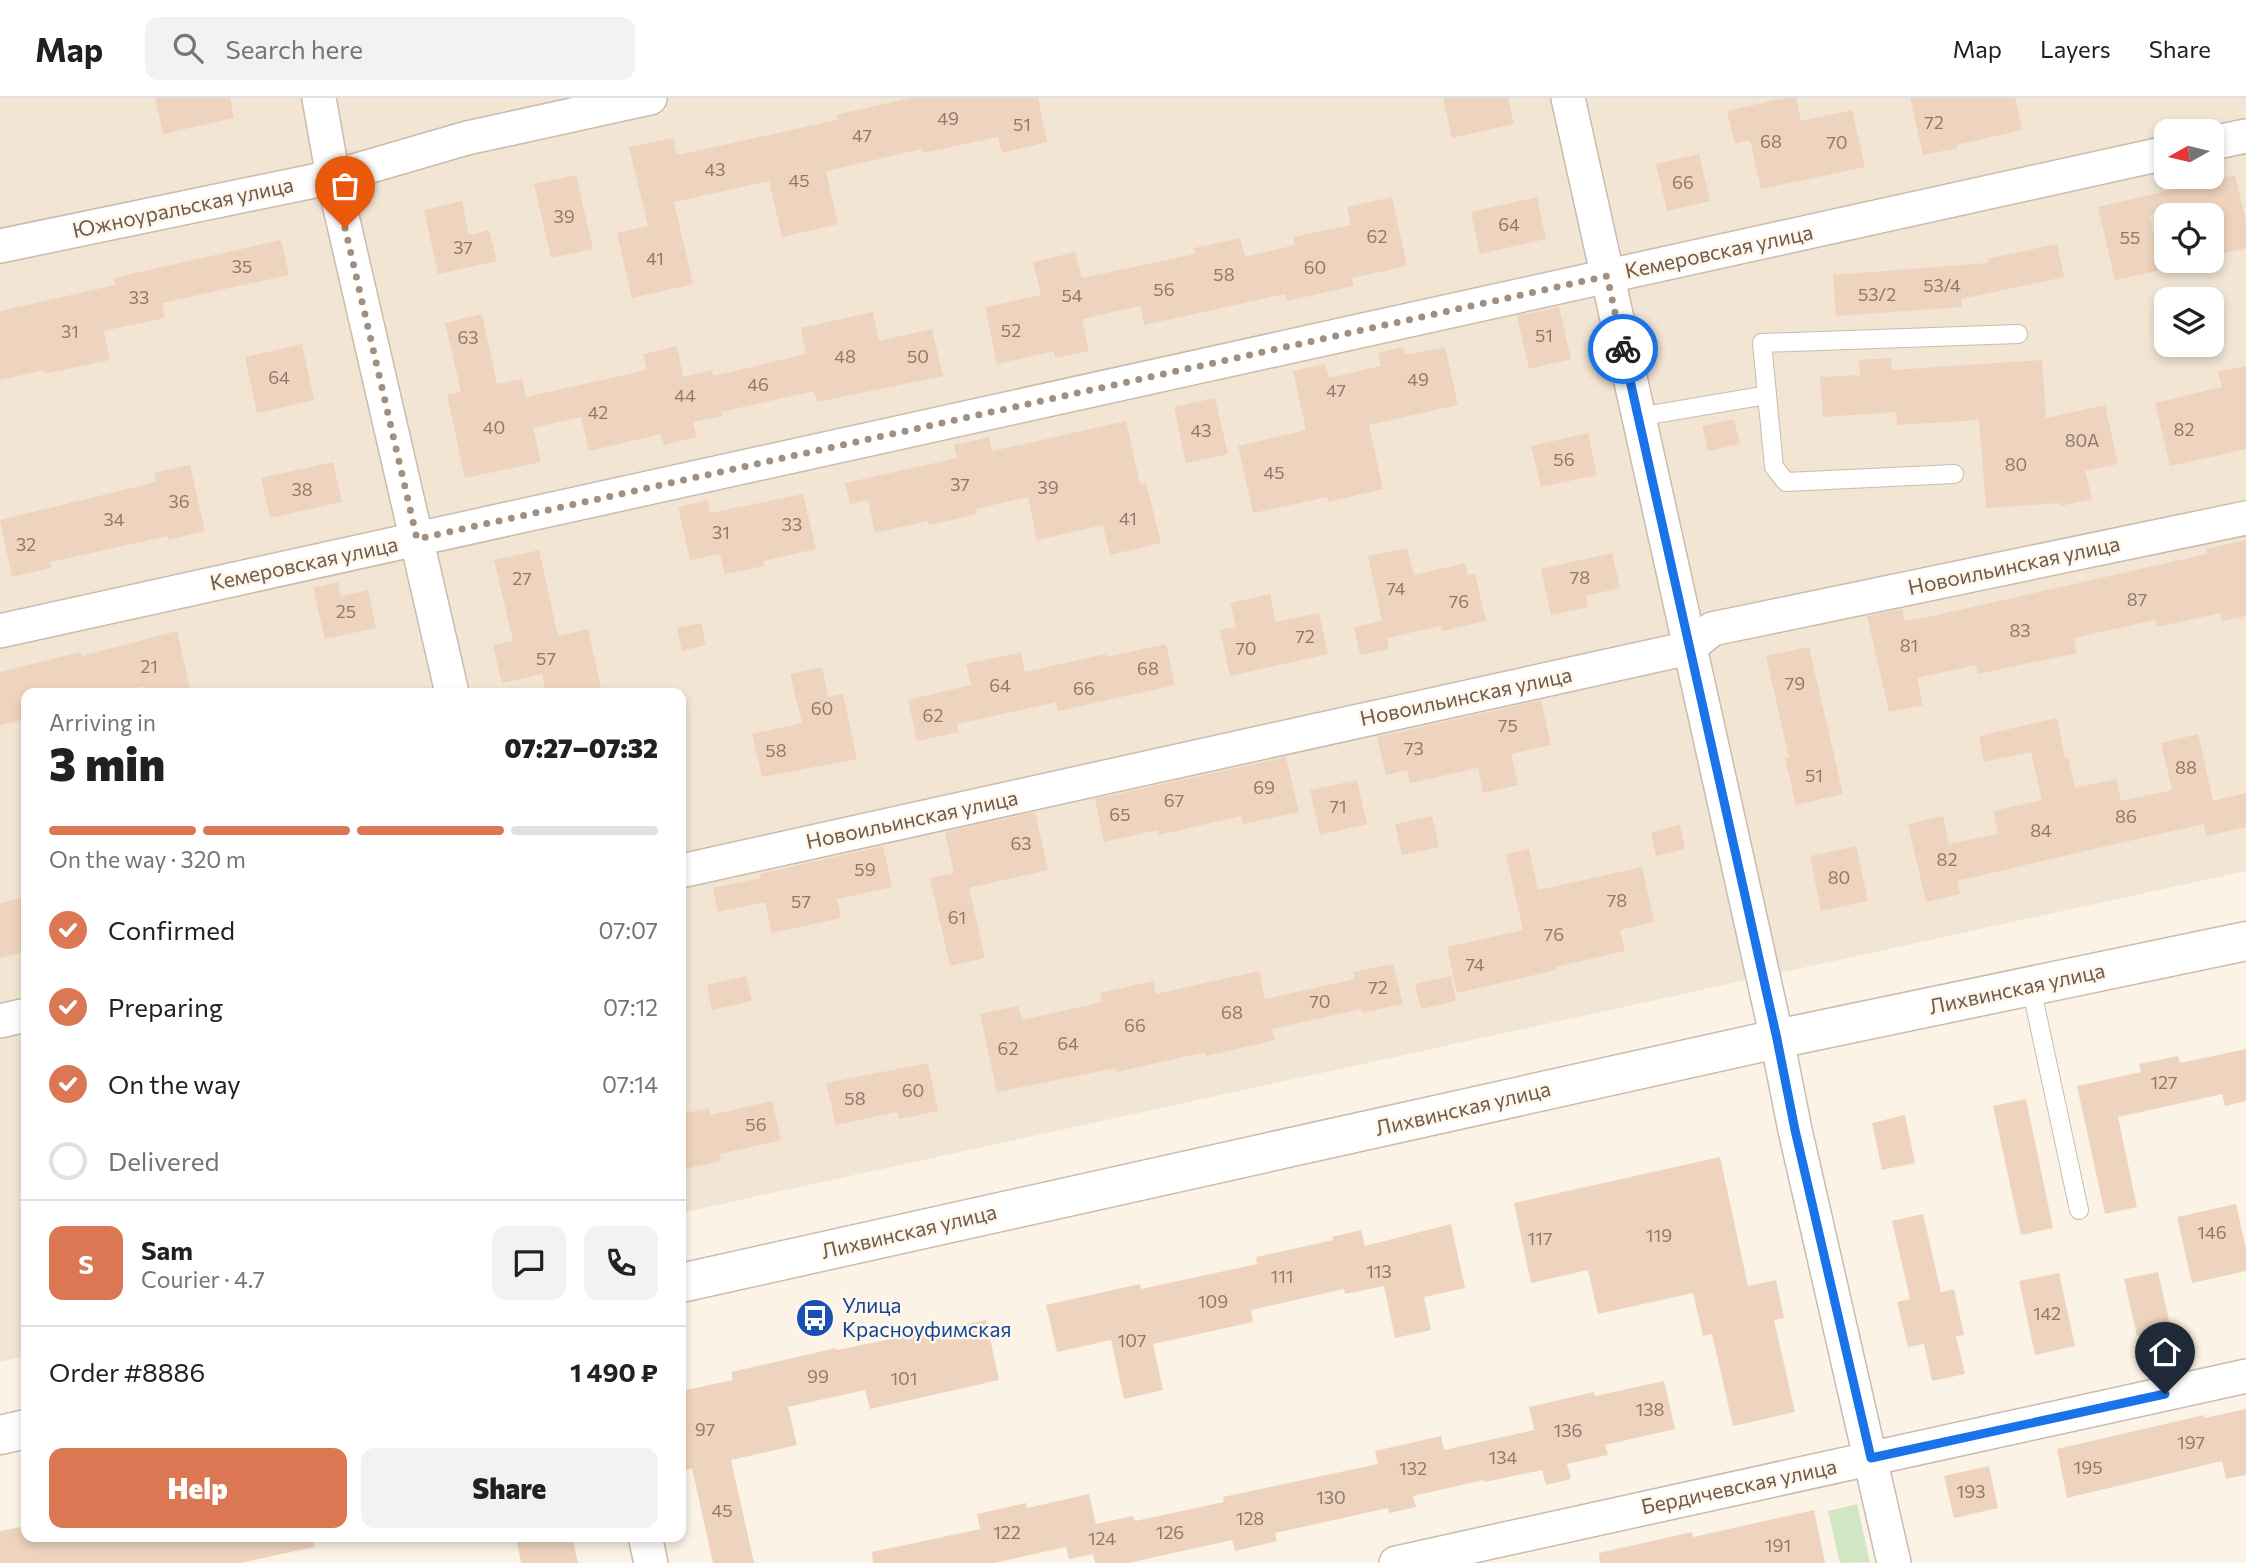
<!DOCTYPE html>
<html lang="en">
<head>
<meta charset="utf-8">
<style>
  :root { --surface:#fff; --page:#f2f2f2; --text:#202124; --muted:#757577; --line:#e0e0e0; --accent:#dc7753 }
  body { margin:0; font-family:Commissioner,sans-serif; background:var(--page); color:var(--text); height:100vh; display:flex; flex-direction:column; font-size:26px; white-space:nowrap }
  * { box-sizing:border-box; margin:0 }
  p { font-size:23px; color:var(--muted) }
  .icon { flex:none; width:38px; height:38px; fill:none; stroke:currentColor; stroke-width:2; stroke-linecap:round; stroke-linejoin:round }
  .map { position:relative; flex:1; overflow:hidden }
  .sheet { position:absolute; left:21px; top:590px; width:665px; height:854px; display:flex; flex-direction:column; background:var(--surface); border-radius:14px; box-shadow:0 4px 10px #0003 }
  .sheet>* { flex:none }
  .needle { width:46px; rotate:262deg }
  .tools { position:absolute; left:2154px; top:21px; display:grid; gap:14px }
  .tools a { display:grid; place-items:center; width:70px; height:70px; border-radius:14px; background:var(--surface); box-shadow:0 4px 10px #0003; font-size:35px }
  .pin { position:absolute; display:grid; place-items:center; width:60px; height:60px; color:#fff; margin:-72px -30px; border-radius:50% 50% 50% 0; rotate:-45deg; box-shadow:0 0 7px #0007 }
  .pin .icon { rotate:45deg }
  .courier { position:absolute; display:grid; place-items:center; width:70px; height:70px; margin:-35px; border:5px solid #1a73e8; border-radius:50%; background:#fff; color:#222; box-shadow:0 2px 9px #0007 }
  .overview em { font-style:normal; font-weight:800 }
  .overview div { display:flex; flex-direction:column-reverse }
  .overview { display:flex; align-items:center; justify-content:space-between; height:119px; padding:0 28px }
  h1 { font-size:46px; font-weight:800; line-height:52px }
  .bar { display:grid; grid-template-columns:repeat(4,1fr); gap:10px 7px; align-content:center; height:84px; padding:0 28px }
  .bar i { height:9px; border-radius:5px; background:var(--line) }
  .bar .current { background:var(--accent) }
  .bar p { grid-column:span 4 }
  .line { display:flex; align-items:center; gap:18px; padding:0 28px; border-top:2px solid var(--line) }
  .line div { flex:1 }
  .round { display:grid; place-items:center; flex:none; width:74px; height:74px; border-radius:14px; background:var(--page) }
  ol { padding:0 28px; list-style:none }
  li { display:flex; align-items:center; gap:21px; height:77px }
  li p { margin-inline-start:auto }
  li .icon { padding:7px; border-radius:50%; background:var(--accent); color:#fff; stroke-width:4 }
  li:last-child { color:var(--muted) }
  li i { width:38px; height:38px; border:4px solid var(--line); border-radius:50% }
  .primary-button { display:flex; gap:14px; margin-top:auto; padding:14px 28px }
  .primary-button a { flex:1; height:80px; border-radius:14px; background:var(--accent); color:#fff; font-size:28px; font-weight:800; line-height:80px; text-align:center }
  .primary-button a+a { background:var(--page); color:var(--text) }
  header { display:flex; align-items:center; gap:42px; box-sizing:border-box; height:98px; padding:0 35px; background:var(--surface); border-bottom:2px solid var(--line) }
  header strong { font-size:33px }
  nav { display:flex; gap:38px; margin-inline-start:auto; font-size:24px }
  .search { width:490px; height:63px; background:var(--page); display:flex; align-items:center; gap:18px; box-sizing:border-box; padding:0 24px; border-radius:14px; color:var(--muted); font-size:26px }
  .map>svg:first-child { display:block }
  .residential { fill:#f2e5d4; fill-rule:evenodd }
  .green { fill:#d1e7c4 }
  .building { fill:#eed4be }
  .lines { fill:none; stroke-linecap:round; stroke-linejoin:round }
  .lane-casing { stroke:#cbbbac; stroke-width:20 }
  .street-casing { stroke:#cbbbac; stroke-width:36 }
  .secondary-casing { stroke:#cebcaa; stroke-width:41 }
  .lane { stroke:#fff; stroke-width:18 }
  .street { stroke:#fff; stroke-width:33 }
  .secondary { stroke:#fff; stroke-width:38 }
  .done { stroke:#a19082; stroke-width:7; stroke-dasharray:0 12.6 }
  .route { stroke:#1a73e8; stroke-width:9 }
  .labels { text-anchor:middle; stroke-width:5; stroke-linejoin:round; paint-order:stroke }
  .number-label { font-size:18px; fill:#907968 }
  .street-label { font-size:21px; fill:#715b4c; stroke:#fef7eb }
  .transit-label { font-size:21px; fill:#164399; stroke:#fef7eb; text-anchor:start }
</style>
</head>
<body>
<header>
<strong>Map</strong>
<div class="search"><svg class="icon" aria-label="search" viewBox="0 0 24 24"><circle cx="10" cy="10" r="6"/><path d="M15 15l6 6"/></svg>Search here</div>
<nav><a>Map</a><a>Layers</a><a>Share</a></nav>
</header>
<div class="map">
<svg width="2246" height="1465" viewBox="0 0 2246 1465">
  <rect width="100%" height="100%" fill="#fbf3e5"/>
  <path class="residential" d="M0,0H2246V773L681,1115V595H26V1258L0,1264ZM2166,33H2212V79H2166ZM2166,117H2212V163H2166ZM2166,201H2212V247H2166Z"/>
  <path class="green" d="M1857,1406L1870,1464L1840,1465L1828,1413Z"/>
  <path class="building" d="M155,0H230L234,20L163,36Z
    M911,0H1038L1047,44L1002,55L998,39L923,55L922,51L826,73L838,126L782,139L769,83L674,104L693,186L632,200L617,135L648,128L629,49L673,40L677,57L837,22L836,17Z
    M1443,0H1508L1514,26L1452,40Z
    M1785,0H1796L1801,23L1852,12L1865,69L1761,91L1750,42L1735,46L1727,13Z
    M1910,0H2015L2022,32L1957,47L1958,50L1923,57Z
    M1699,56L1710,103L1667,113L1656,66Z
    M576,77L593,151L551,160L534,86Z
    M2235,77L2246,124V150L2212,158V117H2149L2162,172L2115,182L2098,109Z
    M1392,99L1407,168L1352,180L1354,188L1287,203L1285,196L1144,227L1140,208L1082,221L1089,253L1055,260L1054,253L997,266L985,209L1041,197L1033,164L1075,154L1082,180L1195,156L1194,150L1240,140L1245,159L1295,147L1293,139L1351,127L1347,109Z
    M1537,99L1546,141L1480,156L1471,114Z
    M462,103L469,137L489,132L497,163L438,176L424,112Z
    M281,142L289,177L162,205L165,220L104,233L110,262L45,276L44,272L0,282V213L115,187L113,180Z
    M2057,146L2064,179L1961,201L1962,209L1836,218L1833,177L1988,165L1987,161Z
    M1559,209L1571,261L1529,271L1517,218Z
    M873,214L879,243L932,231L943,278L817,304L814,293L721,314L722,318L693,324L697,339L664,347L661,336L589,353L581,319L533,330L541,364L465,380L447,297L461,294L445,225L482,216L497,286L522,281L526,299L647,272L643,256L677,248L683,279L712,272L713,278L806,256L801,230Z
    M302,246L314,302L257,315L245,259Z
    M1403,249L1405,257L1445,249L1458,307L1369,327L1383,391L1328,404L1327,399L1253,415L1238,348L1306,332L1293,273L1325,266L1329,280L1381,268L1378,255Z
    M1891,260L1892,272L2042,262L2046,320L2105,307L2118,366L2085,373L2092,401L2061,408L2060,405L1986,410L1979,322L1897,327L1896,314L1823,319L1820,279L1860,277L1859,262Z
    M2246,268V351L2170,368L2155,305L2222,289L2218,274Z
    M1215,300L1228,356L1186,365L1174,309Z
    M1734,321L1740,346L1708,353L1702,328Z
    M1126,323L1140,386L1146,385L1161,445L1110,457L1103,427L1037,442L1028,399L976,411L977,416L929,427L928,423L875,435L868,402L850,406L845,385L957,360L954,347L989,339L992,353Z
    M1588,335L1597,377L1541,389L1531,348Z
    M333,364L342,404L270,420L261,380Z
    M190,367L205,433L168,442V438L50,464L51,470L12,479L0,422L156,384L154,375Z
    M803,396L816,451L763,463L764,468L725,476L720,456L690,462L678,409L708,402L710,415Z
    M2246,442V518L2222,523L2220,515L2157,529L2155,522L2074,540L2077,555L1978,576L1976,567L1917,580L1923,607L1889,614L1867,518L1902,511L1905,523L1937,517L2207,456L2206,451Z
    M1407,450L1414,477L1465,465L1468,477L1475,476L1486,523L1442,533L1441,528L1387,540L1389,551L1360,557L1354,529L1382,523L1368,458Z
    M539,452L558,538L588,531L602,595H546L542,576L502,585L493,547L513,543L494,462Z
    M1612,455L1620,490L1585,498L1588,509L1551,517L1541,471Z
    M338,484L341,498L368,492L376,530L325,541L313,490Z
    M1270,496L1276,524L1319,515L1328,556L1230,578L1220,532L1236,529L1230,505Z
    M701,525L706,547L682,553L677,530Z
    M177,533L191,595H146L144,588L112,595H26V621L0,627V574L81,554L82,558Z
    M1166,546L1175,587L1058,613L1056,604L957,626L959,634L917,643L908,602L971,587L966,566L1021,554L1025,574L1106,556V559Z
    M1809,549L1843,696L1796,707L1785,660H1789L1766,558Z
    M822,569L828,599L843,596L857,661L762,679L752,636L802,625L790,576Z
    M1541,602L1551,647L1511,656L1518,687L1483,695L1478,670L1410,685L1407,672L1386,677L1377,639Z
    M2057,620L2065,661L2068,660L2075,690L2116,681L2121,703L2172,692L2161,645L2198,636L2213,703L2246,695V729L2206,738L2204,726L2089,752L1957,783L1960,796L1926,804L1908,726L1943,718L1949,746L1998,736L1993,713L2042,702L2031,654L1984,664L1979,638Z
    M1286,659L1299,714L1243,726L1241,718L1159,737L1158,732L1104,744L1095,701Z
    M1357,682L1367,726L1320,737L1310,692Z
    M1035,714L1048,772L969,790L985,860L950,868L930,780L954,775L945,734Z
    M1432,718L1439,749L1402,757L1395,726Z
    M1680,727L1685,751L1656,758L1651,734Z
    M883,748L892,789L837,801L841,820L772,835L765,804L718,814L713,790L760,780L759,776Z
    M1856,748L1868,803L1821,813L1810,758Z
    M1529,751L1538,792L1642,769L1654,824L1620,832L1625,853L1555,869L1556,872L1457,895L1447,849L1523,832L1506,756Z
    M26,799V854L0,860V805Z
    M1393,866L1403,906L1362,915L1361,911L1272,931L1275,942L1206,958L1205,954L1117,974L1116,970L997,994L980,916L1018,908L1022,922L1102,904L1100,895L1153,883L1156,896L1259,873L1265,901L1355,881L1353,874Z
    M746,878L752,903L712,912L707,887Z
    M1451,878L1456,903L1421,911L1415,886Z
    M2246,951V1003L2225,1008L2222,996L2118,1019L2137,1109L2105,1116L2077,988L2141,974L2139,966L2178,958L2180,965Z
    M928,965L938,1013L899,1021L897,1014L836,1027L826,985Z
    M2026,1001L2053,1130L2021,1137L1993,1008Z
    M772,1003L781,1042L720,1056L721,1063L681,1072V1016L709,1010L711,1017Z
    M1905,1017L1915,1065L1882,1072L1872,1025Z
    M1720,1059L1748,1188L1776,1182L1784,1220L1774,1222L1795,1314L1733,1328L1712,1236L1703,1238L1693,1195L1598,1216L1588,1172L1531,1185L1514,1105Z
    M2236,1106L2246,1151V1173L2192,1185L2177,1119Z
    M1923,1116L1941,1194L1954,1191L1964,1237L1956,1238L1965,1276L1932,1283L1924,1246L1908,1249L1897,1204L1910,1201L1892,1123Z
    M1451,1126L1465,1190L1424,1199L1431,1232L1395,1240L1384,1188L1345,1196L1344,1191L1251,1212L1253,1224L1153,1246L1163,1292L1124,1301L1111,1242L1057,1254L1046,1207L1140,1186L1141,1191L1257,1166L1256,1159L1333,1142L1332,1139L1361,1132L1365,1148Z
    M2158,1174L2171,1231L2137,1238L2124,1181Z
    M2059,1175L2075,1248L2035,1257L2019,1183Z
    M986,1222L999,1282L870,1311L865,1292L788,1309L797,1347L731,1362L754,1465H713L692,1370L681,1373V1293L733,1282L731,1274L836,1250L837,1252Z
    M1664,1283L1675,1331L1605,1347L1608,1357L1567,1366L1571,1381L1546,1387L1542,1372L1485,1384L1484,1382L1413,1398L1416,1409L1389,1415L1388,1410L1275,1435L1277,1443L1235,1453L1232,1442L1128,1465H1095L1093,1456L1069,1461L1066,1449L994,1465H873L872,1454L980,1431L977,1416L1026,1405L1027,1410L1089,1396L1096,1426L1133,1418L1135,1423L1224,1404L1223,1399L1378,1366L1375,1353L1441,1338L1444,1352L1534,1332L1529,1309L1594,1294L1595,1298Z
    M2246,1311V1377L2226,1381L2222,1363L2067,1400L2057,1351L2204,1317V1320Z
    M1989,1368L1998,1410L1954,1420L1944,1378Z
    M1814,1412L1825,1465H1600L1599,1455L1692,1434L1693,1439Z
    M26,1428V1438H209L210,1444L236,1438H313L314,1449L240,1465H0V1433Z
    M542,1438H572L578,1465H521L517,1444Z"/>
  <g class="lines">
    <defs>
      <path id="lane" d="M1638,319L1767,297
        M1954,376L1786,384L1774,369L1762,245L2018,236
        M2031,889L2079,1112"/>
      <path id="street" d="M319,0L333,79L452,595
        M1568,0L1777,941L1795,1032L1894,1465
        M2212,45L2246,38
        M0,148L333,79L467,40L650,0
        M0,533L2166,55
        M681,773L1689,550L1712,531L2246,420
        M0,923L26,917
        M645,1438L651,1465
        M1396,1465L2246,1278"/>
      <path id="secondary" d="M681,1185L1777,941L2246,843
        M0,1337L26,1331"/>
    </defs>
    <use href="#lane" class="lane-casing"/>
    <use href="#street" class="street-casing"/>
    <use href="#secondary" class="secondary-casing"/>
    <use href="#lane" class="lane"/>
    <use href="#street" class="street"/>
    <use href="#secondary" class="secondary"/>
  </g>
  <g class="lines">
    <path class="done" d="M345,130L417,441L1607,178L1623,251"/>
    <path class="route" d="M1623,251L1777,941L1795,1032L1871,1360L2165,1296"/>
  </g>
  <defs>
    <symbol id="bus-disc" viewBox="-11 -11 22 22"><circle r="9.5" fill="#1a4fb4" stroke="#fef7eb"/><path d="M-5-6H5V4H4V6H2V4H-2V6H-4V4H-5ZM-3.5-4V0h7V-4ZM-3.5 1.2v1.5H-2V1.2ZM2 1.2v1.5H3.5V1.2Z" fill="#fff"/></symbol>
  </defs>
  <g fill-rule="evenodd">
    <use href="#bus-disc" x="793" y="1198" width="44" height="44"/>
  </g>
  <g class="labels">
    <g class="number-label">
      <text x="948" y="27">49</text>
      <text x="1934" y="31">72</text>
      <text x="1022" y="33">51</text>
      <text x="862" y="44">47</text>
      <text x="1771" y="50">68</text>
      <text x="1837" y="51">70</text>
      <text x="715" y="78">43</text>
      <text x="799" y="89">45</text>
      <text x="1683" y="91">66</text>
      <text x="564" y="125">39</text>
      <text x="1509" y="133">64</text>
      <text x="1377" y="145">62</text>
      <text x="2130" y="146">55</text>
      <text x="463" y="156">37</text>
      <text x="655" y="167">41</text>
      <text x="242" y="175">35</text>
      <text x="1315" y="176">60</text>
      <text x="1224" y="183">58</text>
      <text x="1942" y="194">53/4</text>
      <text x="1164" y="198">56</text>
      <text x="1877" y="203">53/2</text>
      <text x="1072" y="204">54</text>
      <text x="139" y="206">33</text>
      <text x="1011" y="239">52</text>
      <text x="70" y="240">31</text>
      <text x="1544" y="244">51</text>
      <text x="468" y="246">63</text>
      <text x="845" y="265">48</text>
      <text x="918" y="265">50</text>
      <text x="279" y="286">64</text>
      <text x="1418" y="288">49</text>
      <text x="758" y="293">46</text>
      <text x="1336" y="299">47</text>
      <text x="685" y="304">44</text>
      <text x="598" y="321">42</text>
      <text x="494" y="336">40</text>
      <text x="2184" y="338">82</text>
      <text x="1201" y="339">43</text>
      <text x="2082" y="349">80А</text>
      <text x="1564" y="368">56</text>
      <text x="2016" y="373">80</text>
      <text x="1274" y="381">45</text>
      <text x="960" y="393">37</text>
      <text x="1048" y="396">39</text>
      <text x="302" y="398">38</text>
      <text x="179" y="410">36</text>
      <text x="1128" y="427">41</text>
      <text x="114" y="428">34</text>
      <text x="792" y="433">33</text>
      <text x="721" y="441">31</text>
      <text x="26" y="453">32</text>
      <text x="1580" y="486">78</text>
      <text x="522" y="487">27</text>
      <text x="1396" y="497">74</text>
      <text x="2137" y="508">87</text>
      <text x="1459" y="510">76</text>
      <text x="346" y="520">25</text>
      <text x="2020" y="539">83</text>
      <text x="1305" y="545">72</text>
      <text x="1909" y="554">81</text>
      <text x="1246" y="557">70</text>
      <text x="546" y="567">57</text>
      <text x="149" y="575">21</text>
      <text x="1148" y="577">68</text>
      <text x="1795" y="592">79</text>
      <text x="1000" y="594">64</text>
      <text x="1084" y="597">66</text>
      <text x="822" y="617">60</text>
      <text x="933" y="624">62</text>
      <text x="1508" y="634">75</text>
      <text x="1414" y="657">73</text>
      <text x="776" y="659">58</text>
      <text x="2186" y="676">88</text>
      <text x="1814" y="684">51</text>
      <text x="1264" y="696">69</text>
      <text x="1174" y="709">67</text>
      <text x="1338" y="715">71</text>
      <text x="1120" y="723">65</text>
      <text x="2126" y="725">86</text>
      <text x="2041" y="739">84</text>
      <text x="1021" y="752">63</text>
      <text x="1947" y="768">82</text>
      <text x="865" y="778">59</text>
      <text x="1839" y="786">80</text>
      <text x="1617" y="809">78</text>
      <text x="801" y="810">57</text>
      <text x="957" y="826">61</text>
      <text x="1554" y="843">76</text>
      <text x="1475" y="873">74</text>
      <text x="1378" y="896">72</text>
      <text x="1320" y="910">70</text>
      <text x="1232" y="921">68</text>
      <text x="1135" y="934">66</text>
      <text x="1068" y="952">64</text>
      <text x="1008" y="957">62</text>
      <text x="2164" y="991">127</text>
      <text x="913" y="999">60</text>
      <text x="855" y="1007">58</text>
      <text x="756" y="1033">56</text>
      <text x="2212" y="1141">146</text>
      <text x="1659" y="1144">119</text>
      <text x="1540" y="1147">117</text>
      <text x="1379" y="1180">113</text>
      <text x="1282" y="1185">111</text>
      <text x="1213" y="1210">109</text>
      <text x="2047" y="1222">142</text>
      <text x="1132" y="1249">107</text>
      <text x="818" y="1285">99</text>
      <text x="904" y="1287">101</text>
      <text x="1650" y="1318">138</text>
      <text x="705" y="1338">97</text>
      <text x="1568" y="1339">136</text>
      <text x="2191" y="1351">197</text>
      <text x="1503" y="1366">134</text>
      <text x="2088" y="1376">195</text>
      <text x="1413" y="1377">132</text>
      <text x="1971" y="1400">193</text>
      <text x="1331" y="1406">130</text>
      <text x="722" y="1419">45</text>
      <text x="1250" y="1427">128</text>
      <text x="1007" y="1441">122</text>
      <text x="1170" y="1441">126</text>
      <text x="1102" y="1447">124</text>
      <text x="1778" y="1454">191</text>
    </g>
    <g class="street-label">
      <text transform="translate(183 110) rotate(-12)" y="7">Южноуральская улица</text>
      <text transform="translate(1719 154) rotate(-12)" y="7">Кемеровская улица</text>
      <text transform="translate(304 466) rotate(-12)" y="7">Кемеровская улица</text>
      <text transform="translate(2014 468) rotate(-12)" y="7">Новоильинская улица</text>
      <text transform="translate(1466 599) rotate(-12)" y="7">Новоильинская улица</text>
      <text transform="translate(912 722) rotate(-12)" y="7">Новоильинская улица</text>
      <text transform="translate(2017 891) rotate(-12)" y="7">Лихвинская улица</text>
      <text transform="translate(1463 1011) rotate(-13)" y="7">Лихвинская улица</text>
      <text transform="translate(909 1134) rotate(-13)" y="7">Лихвинская улица</text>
      <text transform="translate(1739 1389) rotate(-12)" y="7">Бердичевская улица</text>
    </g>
    <g class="transit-label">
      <text x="842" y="1215">Улица<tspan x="842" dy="24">Красноуфимская</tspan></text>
    </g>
  </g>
</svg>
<div class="tools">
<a><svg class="needle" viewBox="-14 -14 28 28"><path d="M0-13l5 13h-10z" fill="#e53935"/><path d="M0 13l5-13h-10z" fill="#757577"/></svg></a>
<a><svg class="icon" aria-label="locate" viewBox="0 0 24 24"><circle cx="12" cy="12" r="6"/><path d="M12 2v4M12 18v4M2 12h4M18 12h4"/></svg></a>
<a><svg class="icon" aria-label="layers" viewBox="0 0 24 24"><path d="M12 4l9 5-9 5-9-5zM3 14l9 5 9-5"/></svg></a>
</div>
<div class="pin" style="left:345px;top:130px;background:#ea580c"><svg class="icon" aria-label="bag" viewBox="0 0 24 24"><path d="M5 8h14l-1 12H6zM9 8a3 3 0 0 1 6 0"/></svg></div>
<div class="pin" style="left:2165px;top:1296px;background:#1f2937"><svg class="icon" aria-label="home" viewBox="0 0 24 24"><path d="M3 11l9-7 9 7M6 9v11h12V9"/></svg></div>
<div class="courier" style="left:1623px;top:251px"><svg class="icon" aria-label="bike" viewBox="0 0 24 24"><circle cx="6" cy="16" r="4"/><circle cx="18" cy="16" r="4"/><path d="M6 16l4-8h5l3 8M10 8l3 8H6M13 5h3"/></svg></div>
<section class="sheet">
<div class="overview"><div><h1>3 min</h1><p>Arriving in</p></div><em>07:27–07:32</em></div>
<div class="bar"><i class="current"></i><i class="current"></i><i class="current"></i><i></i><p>On the way · 320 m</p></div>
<ol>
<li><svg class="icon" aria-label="check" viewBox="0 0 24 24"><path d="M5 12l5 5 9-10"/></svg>Confirmed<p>07:07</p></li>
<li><svg class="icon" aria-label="check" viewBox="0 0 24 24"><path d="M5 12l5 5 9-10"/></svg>Preparing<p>07:12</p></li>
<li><svg class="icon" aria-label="check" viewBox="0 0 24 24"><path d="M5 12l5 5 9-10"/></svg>On the way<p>07:14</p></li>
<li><i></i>Delivered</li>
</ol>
<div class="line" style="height:126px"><b class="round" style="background:var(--accent);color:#fff">S</b><div><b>Sam</b><p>Courier · 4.7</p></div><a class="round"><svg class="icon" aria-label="chat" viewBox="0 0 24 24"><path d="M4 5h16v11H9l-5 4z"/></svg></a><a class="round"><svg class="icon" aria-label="phone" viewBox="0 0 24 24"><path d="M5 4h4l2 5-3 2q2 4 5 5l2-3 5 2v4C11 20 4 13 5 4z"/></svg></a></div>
<div class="line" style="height:91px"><div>Order #8886</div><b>1 490 ₽</b></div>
<div class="primary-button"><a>Help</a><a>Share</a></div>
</section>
</div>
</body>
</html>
